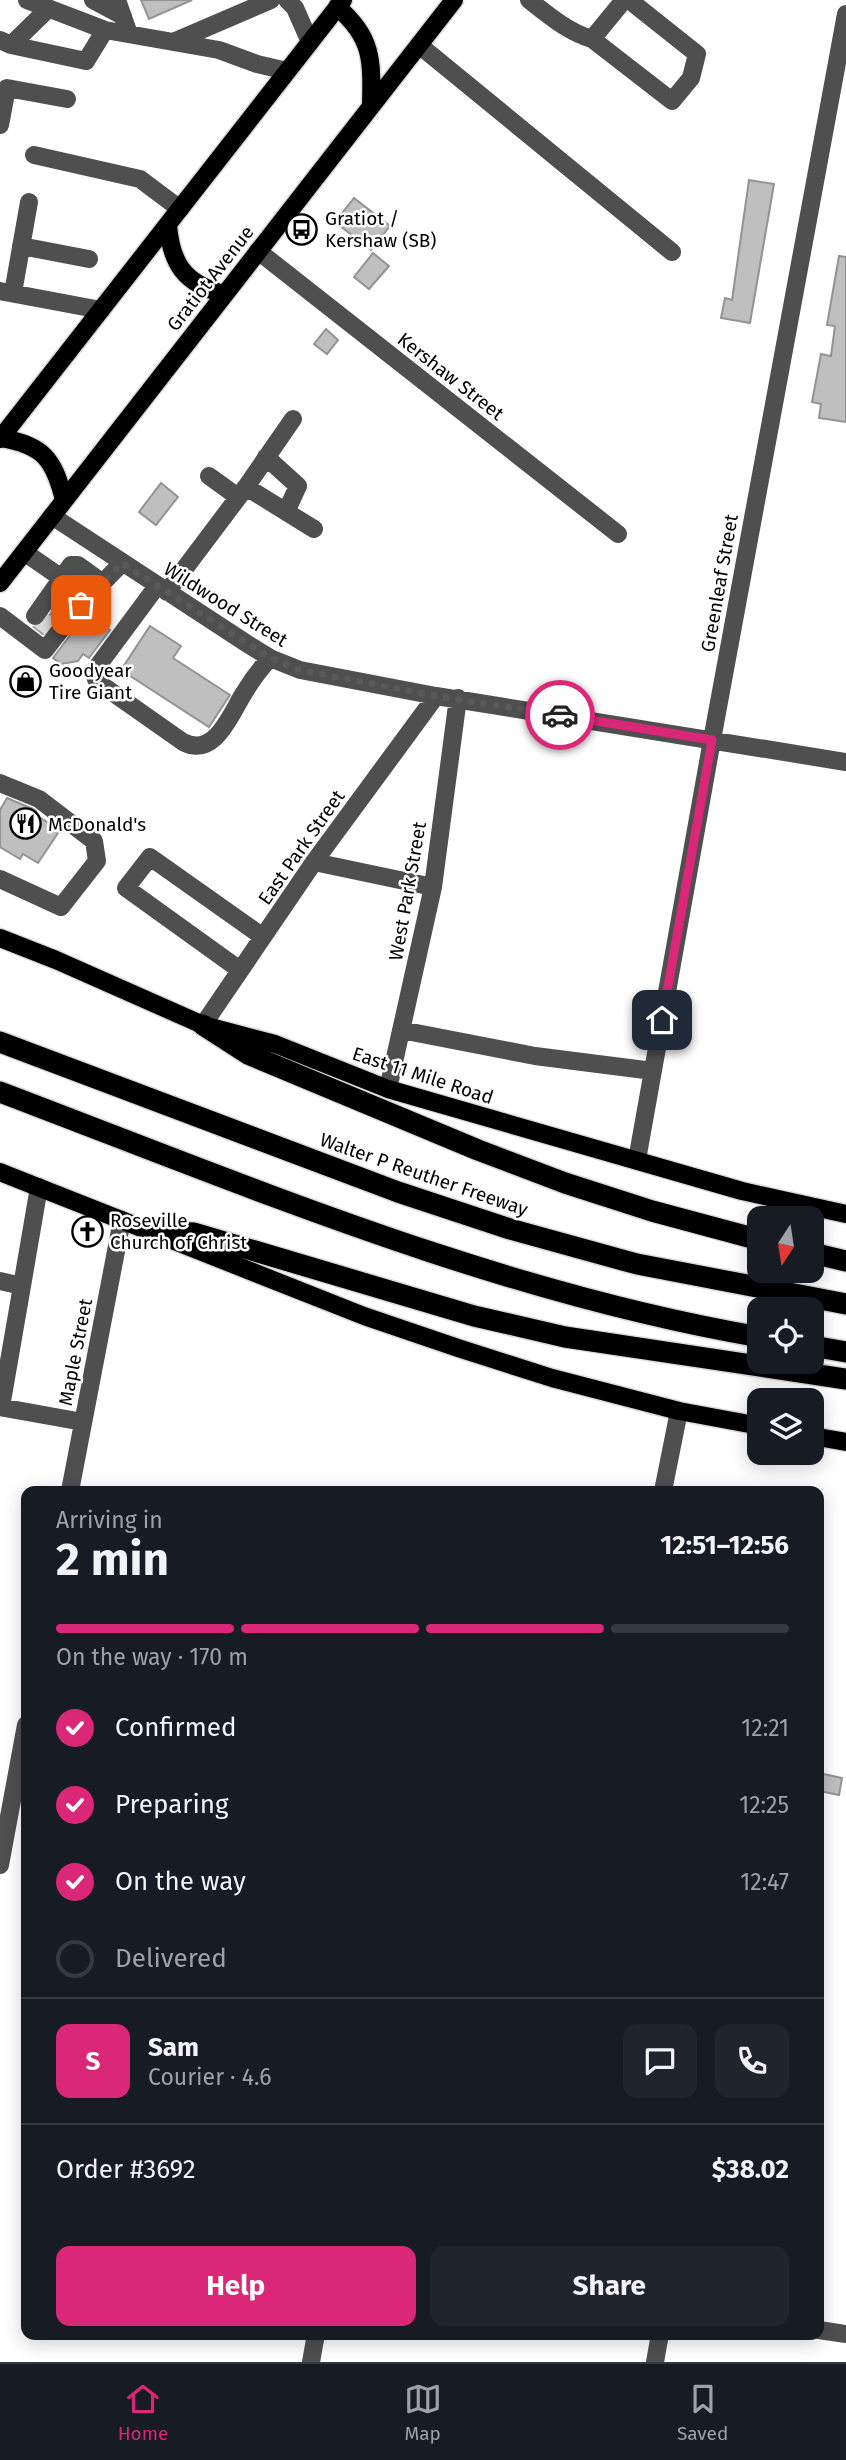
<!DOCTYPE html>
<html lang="en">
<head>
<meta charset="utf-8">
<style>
  :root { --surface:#171b24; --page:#20242c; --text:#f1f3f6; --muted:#9ea1a6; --line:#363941; --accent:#db2777 }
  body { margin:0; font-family:"Fira Sans",sans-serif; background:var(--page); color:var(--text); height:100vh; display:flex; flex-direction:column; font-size:26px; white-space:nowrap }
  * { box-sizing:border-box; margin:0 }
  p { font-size:23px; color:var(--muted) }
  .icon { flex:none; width:38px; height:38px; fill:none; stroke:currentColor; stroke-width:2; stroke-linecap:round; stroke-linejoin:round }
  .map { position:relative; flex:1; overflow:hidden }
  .side { position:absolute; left:21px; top:1486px; width:803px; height:854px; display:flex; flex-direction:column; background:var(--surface); border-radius:14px; box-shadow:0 4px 18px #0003 }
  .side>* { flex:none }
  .needle { width:46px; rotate:192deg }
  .fabs { position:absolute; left:747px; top:1206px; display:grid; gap:14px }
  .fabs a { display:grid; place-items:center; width:77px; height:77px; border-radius:14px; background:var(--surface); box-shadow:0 4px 18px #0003; font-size:35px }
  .pin { position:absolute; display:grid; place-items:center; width:60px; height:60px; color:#fff; margin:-30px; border-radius:14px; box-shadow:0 4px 10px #0006 }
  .courier { position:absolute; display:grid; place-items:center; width:70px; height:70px; margin:-35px; border:5px solid #db2777; border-radius:50%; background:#fff; color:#222; box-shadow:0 2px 9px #0007 }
  .summary em { font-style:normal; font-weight:700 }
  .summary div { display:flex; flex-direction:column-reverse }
  .summary { display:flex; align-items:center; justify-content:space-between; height:119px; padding:0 35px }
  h1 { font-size:46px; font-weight:700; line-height:52px }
  .bar { display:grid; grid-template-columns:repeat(4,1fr); gap:10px 7px; align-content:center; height:84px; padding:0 35px }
  .bar i { height:9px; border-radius:5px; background:var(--line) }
  .bar .active { background:var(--accent) }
  .bar p { grid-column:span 4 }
  .line { display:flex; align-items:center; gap:18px; padding:0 35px; border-top:2px solid var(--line) }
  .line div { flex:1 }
  .round { display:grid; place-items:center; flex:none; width:74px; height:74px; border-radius:14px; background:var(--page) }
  ol { padding:0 35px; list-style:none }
  li { display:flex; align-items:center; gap:21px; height:77px }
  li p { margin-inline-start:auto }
  li .icon { padding:7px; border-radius:50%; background:var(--accent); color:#fff; stroke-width:4 }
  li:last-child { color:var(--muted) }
  li i { width:38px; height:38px; border:4px solid var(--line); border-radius:50% }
  .action { display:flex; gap:14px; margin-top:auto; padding:14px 35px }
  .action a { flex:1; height:80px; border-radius:14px; background:var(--accent); color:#fff; font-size:28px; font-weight:700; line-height:80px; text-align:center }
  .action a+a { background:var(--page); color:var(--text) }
  .menu { display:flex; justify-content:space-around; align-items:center; height:98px; border-top:2px solid var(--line); background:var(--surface); font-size:19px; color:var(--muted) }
  .menu a { display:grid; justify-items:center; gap:4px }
  .menu .active { color:var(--accent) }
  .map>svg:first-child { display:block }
  .building { fill:#bfbfbf; stroke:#939393; stroke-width:2 }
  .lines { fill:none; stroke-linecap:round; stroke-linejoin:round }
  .minor-tunnel { stroke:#d9d9d9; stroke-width:18; stroke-dasharray:18 9; stroke-linecap:butt }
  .major-casing { stroke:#dbdbdb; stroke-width:21 }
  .highway-casing { stroke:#dbdbdb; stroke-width:24 }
  .minor { stroke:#4f4f4f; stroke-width:18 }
  .major { stroke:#000; stroke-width:18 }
  .highway { stroke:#000; stroke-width:21 }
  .done { stroke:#595959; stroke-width:7; stroke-dasharray:0 12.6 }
  .route { stroke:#db2777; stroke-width:9 }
  .labels { text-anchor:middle; stroke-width:5; stroke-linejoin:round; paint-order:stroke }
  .poi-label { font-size:19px; fill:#000; stroke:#fff; text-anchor:start }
  .street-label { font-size:19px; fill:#000; stroke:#fff }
</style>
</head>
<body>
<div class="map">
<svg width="846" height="2362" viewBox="0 0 846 2362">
  <rect width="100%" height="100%" fill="#fff"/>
  <path class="building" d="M141,0H192L149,19Z
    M749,180L774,184L750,323L721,318L725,298L732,300Z
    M354,198L390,226L371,250L335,222Z
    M373,253L389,266L369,289L354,277Z
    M839,256L846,257V422L819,418L821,404L812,402L821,354L831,356L835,326L827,325Z
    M326,329L338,340L327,354L314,344Z
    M161,483L178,497L156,525L139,512Z
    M77,578L85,584L70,602L73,613L83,616L90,612L97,616L95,619L110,630L89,658L83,654L78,661L61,664L53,658L74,630L75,619L67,613L60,614L43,634L34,627L44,623L66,592L75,588Z
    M150,626L181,646L173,658L230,695L209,727L121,670Z
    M7,798L33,809L36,811L34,814L60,830L38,863L23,854L20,859L0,847V810Z
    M819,1773L842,1778L839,1795L819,1791Z"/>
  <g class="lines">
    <path class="minor-tunnel" d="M66,581L83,592
      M53,600L73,614
      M39,619L55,631"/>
    <defs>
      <path id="major" d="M337,7C373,37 372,61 371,105
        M168,225C171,264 185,284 224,294
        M1,438C43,445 54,459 64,500
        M0,439L343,0
        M0,583L454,0
        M0,938L56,960L203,1025L275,1044L388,1089L742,1191L846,1214
        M0,1172L364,1316L458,1348L552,1378L679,1411L760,1426
        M812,1436L846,1442"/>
      <path id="highway" d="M203,1025L248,1054L478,1150L565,1183L652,1211L760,1240
        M0,1042L398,1192L510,1229L637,1264L846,1304
        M0,1092C248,1186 497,1292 760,1337
        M149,1231L194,1233L474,1316L565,1337L846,1379
        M812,1253L846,1261
        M812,1346L846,1352"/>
    </defs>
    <use href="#major" class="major-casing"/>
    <use href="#highway" class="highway-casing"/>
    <path class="minor" d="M27,0L105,30L219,50L257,64L287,71
      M93,0L123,16
      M117,0L129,34
      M287,0L295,8L310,42
      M529,0C548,15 568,32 592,39L672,101L691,78L697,54L629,0
      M592,39L624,0
      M0,40L11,45L86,61L105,30
      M173,42L271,0
      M11,45L48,9
      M419,45L672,252
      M0,125L7,88L67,99
      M34,155L140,179L180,209
      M21,246L89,259
      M258,251L618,534
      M0,291L101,310
      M13,293L29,202
      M266,457L298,486L286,512
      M209,476L238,497
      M246,487L293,419
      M52,516L246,643L270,658L300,670L436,696L846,762
      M24,552L66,581
      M157,586L94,671L96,679L99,683L183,742C215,759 231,713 244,693C251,681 260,669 270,658
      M167,592L246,487L314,529
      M81,605L122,563
      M0,616L45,650L65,624
      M35,616L71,565H78L103,583
      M0,783L39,799L94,841L97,861L61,907L0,879
      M314,862L433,887
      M240,970L126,888L150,857L263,937
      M203,1025L314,862L436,696
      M401,1030L535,1056L653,1071
      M388,1089L433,887L458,698
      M637,1160L712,740L846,14
      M0,1281L22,1286L1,1407
      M22,1286L39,1187
      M0,1407L83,1422
      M70,1491L122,1220
      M663,1491L679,1411
      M0,1865L26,1725
      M819,2330L846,2334
      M311,2362L316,2334
      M655,2362L660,2334"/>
    <use href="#major" class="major"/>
    <use href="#highway" class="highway"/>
  </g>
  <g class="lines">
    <path class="done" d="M81,605L122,563L270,658L300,670L436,696L560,715"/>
    <path class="route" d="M560,715L712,740L662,1020"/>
  </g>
  <defs>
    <symbol id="bus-ring" viewBox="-11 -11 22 22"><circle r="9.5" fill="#fff" stroke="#000" stroke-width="1.5"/><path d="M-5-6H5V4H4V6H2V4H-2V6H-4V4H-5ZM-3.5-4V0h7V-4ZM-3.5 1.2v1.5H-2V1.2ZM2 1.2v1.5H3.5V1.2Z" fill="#000"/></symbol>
    <symbol id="shop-ring" viewBox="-11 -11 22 22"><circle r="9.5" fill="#fff" stroke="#000" stroke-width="1.5"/><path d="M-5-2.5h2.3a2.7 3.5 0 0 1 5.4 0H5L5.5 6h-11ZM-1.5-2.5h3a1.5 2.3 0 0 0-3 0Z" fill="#000"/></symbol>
    <symbol id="restaurant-ring" viewBox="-11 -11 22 22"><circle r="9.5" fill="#fff" stroke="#000" stroke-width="1.5"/><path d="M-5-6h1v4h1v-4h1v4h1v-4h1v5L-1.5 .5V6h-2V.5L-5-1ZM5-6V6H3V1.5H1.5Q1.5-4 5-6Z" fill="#000"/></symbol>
    <symbol id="church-ring" viewBox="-11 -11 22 22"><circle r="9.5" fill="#fff" stroke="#000" stroke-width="1.5"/><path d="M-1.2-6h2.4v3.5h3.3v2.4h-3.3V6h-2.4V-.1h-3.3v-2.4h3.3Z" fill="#000"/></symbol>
  </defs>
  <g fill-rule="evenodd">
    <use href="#bus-ring" x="284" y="212" width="35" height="35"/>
    <use href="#shop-ring" x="8" y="664" width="35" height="35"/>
    <use href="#restaurant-ring" x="8" y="806" width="35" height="35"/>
    <use href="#church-ring" x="70" y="1214" width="35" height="35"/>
  </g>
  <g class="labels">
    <g class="poi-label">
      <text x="325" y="225">Gratiot /<tspan x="325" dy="22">Kershaw (SB)</tspan></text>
      <text x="49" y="677">Goodyear<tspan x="49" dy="22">Tire Giant</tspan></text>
      <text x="48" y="831">McDonald's</text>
      <text x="110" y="1227">Roseville<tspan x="110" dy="22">Church of Christ</tspan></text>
    </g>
    <g class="street-label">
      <text transform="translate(210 278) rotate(-52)" y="7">Gratiot Avenue</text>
      <text transform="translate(451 376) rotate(38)" y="7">Kershaw Street</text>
      <text transform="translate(719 583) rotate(-80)" y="7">Greenleaf Street</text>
      <text transform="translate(226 604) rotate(32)" y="7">Wildwood Street</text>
      <text transform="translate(301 847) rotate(-55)" y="7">East Park Street</text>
      <text transform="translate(407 891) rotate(-80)" y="7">West Park Street</text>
      <text transform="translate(423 1075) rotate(18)" y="7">East 11 Mile Road</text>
      <text transform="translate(424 1174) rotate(19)" y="7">Walter P Reuther Freeway</text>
      <text transform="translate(75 1352) rotate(-79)" y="7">Maple Street</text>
    </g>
  </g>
</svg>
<div class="fabs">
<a><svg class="needle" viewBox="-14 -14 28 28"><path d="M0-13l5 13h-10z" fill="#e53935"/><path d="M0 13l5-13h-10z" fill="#9ea1a6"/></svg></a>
<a><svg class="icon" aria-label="locate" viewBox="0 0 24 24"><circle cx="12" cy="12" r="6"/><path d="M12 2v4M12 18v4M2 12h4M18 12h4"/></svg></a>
<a><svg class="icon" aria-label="layers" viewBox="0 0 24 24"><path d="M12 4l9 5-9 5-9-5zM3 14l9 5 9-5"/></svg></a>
</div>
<div class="pin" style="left:81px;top:605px;background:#ea580c"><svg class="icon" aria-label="bag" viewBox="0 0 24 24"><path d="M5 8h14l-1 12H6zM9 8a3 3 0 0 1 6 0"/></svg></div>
<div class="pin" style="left:662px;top:1020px;background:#1f2937"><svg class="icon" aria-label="home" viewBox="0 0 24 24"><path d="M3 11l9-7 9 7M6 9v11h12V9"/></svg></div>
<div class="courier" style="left:560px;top:715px"><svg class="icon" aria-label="car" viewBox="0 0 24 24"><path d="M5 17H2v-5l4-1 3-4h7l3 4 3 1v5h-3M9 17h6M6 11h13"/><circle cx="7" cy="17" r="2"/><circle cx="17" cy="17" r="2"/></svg></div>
<section class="side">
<div class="summary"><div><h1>2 min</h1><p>Arriving in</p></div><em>12:51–12:56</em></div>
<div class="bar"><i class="active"></i><i class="active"></i><i class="active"></i><i></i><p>On the way · 170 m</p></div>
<ol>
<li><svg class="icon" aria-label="check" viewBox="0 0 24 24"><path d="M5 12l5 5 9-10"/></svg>Confirmed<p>12:21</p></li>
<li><svg class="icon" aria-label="check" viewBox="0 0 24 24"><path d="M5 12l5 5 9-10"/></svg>Preparing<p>12:25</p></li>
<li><svg class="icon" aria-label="check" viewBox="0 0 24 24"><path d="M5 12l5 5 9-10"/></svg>On the way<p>12:47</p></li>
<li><i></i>Delivered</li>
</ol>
<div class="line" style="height:126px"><b class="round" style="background:var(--accent);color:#fff">S</b><div><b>Sam</b><p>Courier · 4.6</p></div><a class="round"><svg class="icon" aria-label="chat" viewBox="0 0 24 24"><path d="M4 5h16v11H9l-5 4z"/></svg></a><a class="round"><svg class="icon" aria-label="phone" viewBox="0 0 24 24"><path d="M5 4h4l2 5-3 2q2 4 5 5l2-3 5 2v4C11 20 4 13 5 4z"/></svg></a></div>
<div class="line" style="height:91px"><div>Order #3692</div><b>$38.02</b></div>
<div class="action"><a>Help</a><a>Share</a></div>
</section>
</div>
<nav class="menu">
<a class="active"><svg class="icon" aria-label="home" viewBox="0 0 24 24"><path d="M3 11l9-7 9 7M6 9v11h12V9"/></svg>Home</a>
<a><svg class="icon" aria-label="map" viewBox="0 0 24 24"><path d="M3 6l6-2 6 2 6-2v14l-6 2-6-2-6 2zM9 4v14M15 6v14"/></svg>Map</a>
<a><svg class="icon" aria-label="saved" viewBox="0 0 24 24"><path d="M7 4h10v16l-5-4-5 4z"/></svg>Saved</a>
</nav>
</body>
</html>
